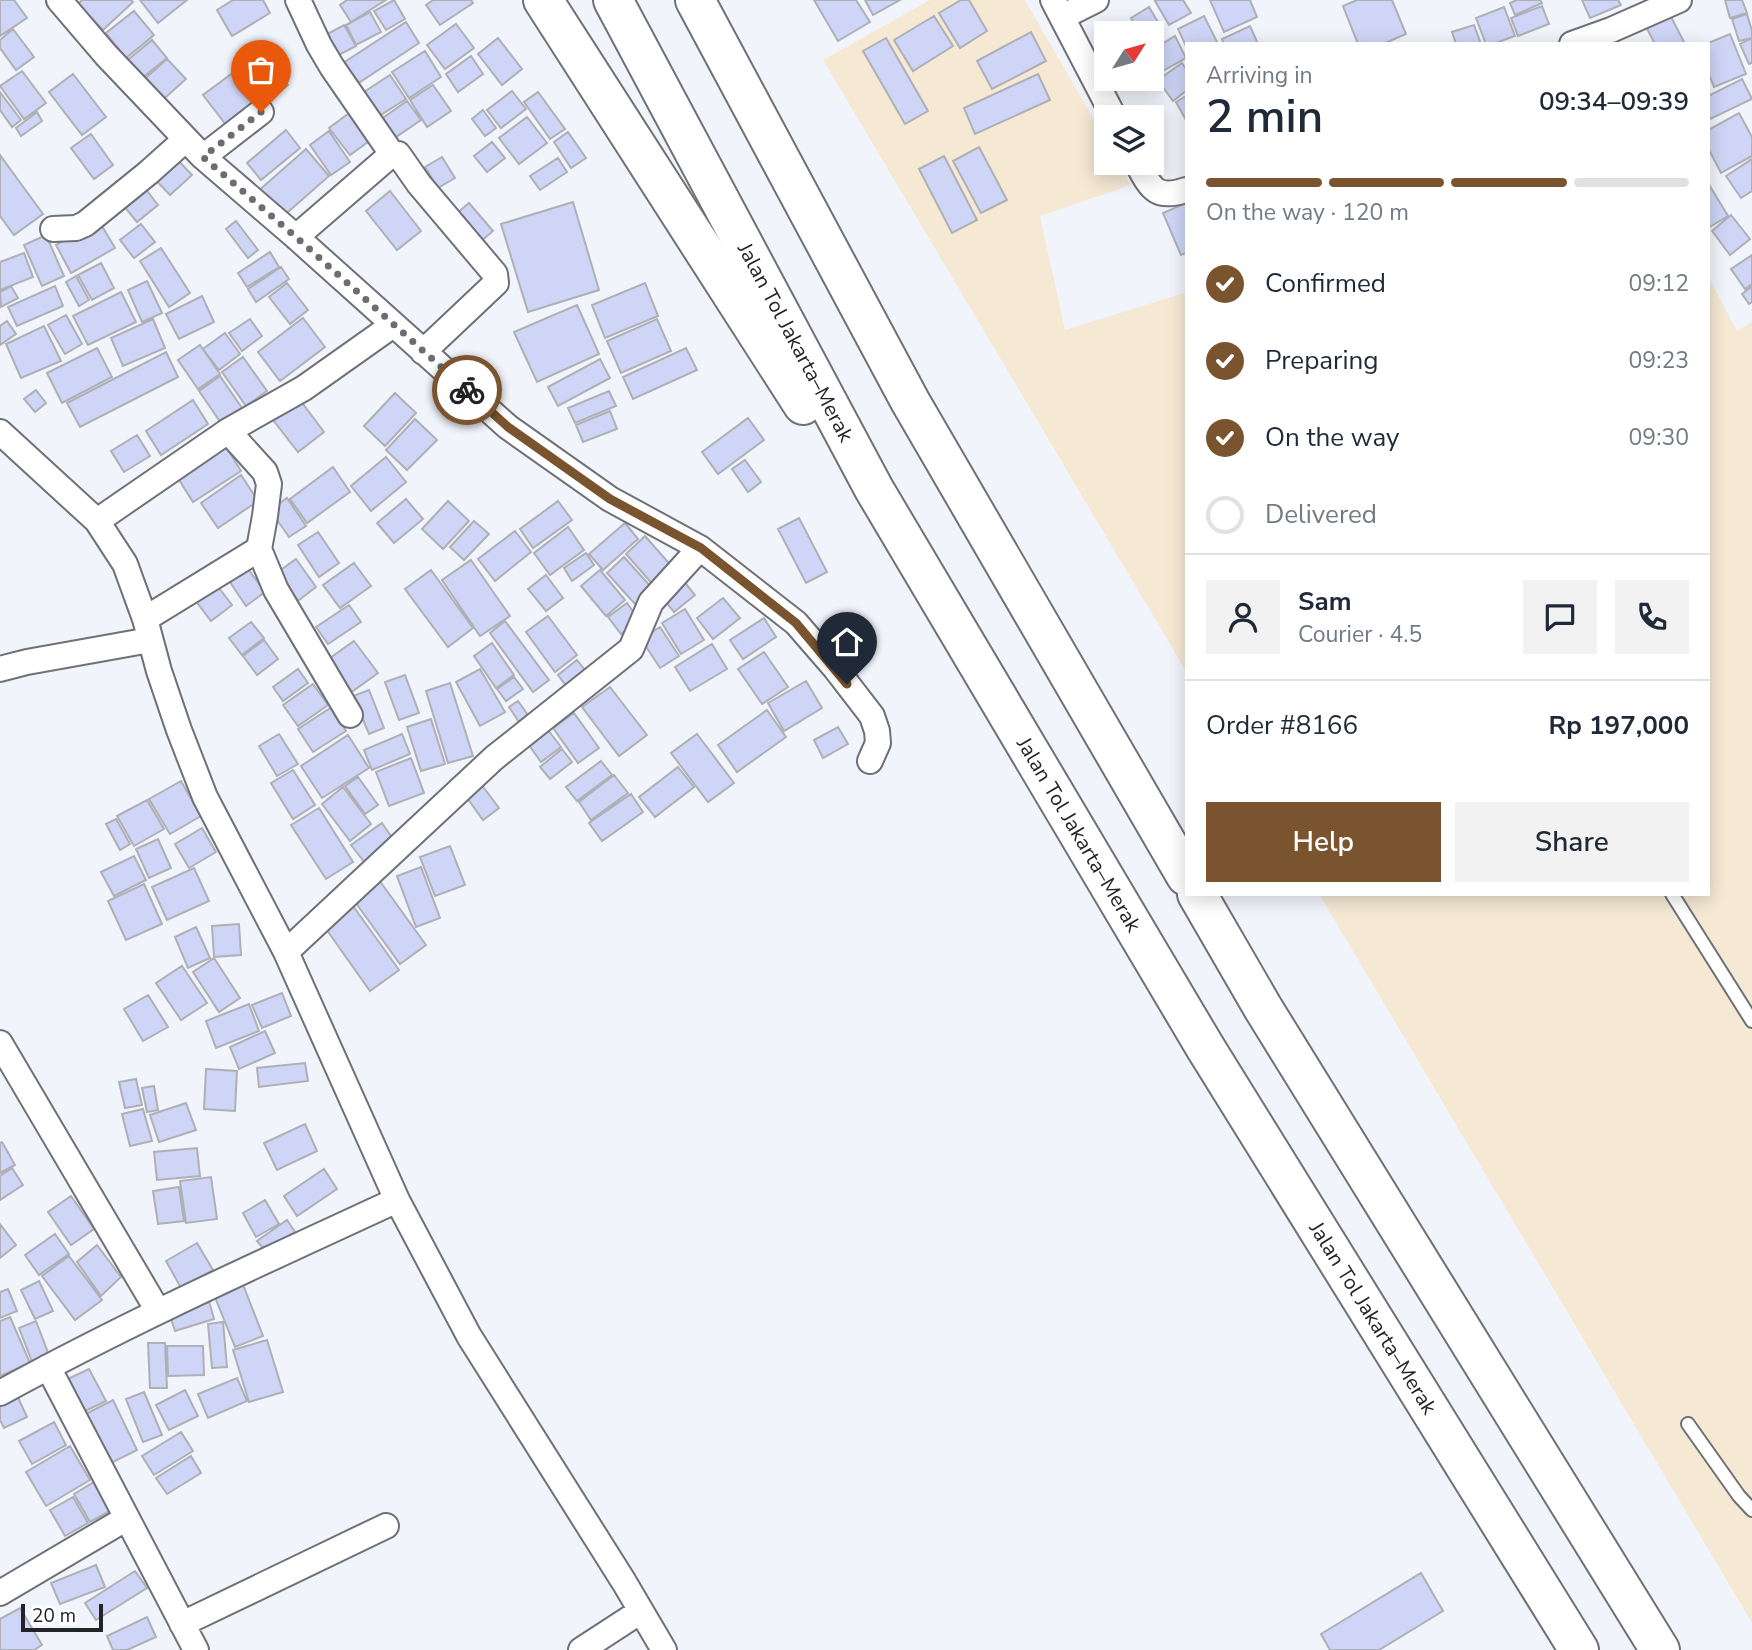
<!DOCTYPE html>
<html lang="en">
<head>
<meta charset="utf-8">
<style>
  :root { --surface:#fff; --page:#f2f2f3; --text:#1f2937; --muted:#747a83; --line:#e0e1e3; --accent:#79542e }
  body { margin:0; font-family:"Nunito Sans",sans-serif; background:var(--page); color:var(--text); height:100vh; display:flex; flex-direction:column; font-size:26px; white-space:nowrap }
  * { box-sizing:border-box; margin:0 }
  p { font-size:23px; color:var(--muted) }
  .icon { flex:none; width:38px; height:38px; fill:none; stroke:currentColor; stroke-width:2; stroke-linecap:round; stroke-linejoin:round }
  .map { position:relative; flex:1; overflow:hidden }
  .details { position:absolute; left:1185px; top:42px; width:525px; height:854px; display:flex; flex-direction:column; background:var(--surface); border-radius:0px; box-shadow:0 4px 18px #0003 }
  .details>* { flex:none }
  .needle { width:46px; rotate:53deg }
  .buttons { position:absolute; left:1094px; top:21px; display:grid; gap:14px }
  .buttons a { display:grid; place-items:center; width:70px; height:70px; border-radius:0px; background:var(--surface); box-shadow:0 4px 18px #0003; font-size:35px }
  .scale { position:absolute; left:21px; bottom:18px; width:82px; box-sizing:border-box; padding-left:7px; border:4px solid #232427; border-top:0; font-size:19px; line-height:24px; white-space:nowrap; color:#232427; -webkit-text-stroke:5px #fff; paint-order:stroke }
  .pin { position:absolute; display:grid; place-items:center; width:60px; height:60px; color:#fff; margin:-72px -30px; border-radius:50% 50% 50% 0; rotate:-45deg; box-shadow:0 0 7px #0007 }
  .pin .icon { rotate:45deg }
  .courier { position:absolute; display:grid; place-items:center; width:70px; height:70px; margin:-35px; border:5px solid #79542e; border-radius:50%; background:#fff; color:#222; box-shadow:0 2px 9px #0007 }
  .headline em { font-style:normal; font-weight:600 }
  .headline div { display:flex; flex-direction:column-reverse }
  .headline { display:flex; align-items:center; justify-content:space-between; height:119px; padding:0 21px }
  h1 { font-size:46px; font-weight:600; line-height:52px }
  .bar { display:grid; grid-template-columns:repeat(4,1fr); gap:10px 7px; align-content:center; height:84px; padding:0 21px }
  .bar i { height:9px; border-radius:5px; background:var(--line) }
  .bar .active { background:var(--accent) }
  .bar p { grid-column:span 4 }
  .line { display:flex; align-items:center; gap:18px; padding:0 21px; border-top:2px solid var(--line) }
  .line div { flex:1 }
  .round { display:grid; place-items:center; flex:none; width:74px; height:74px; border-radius:0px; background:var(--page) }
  ol { padding:0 21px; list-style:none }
  li { display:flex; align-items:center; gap:21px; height:77px }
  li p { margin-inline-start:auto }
  li .icon { padding:7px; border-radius:50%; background:var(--accent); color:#fff; stroke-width:4 }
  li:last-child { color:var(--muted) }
  li i { width:38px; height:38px; border:4px solid var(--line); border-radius:50% }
  .action { display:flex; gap:14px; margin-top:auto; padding:14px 21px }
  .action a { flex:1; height:80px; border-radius:0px; background:var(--accent); color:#fff; font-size:28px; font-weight:600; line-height:80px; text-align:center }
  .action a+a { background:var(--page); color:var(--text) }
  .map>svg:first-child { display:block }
  .industrial { fill:#f5e9d4 }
  .building { fill:#ced5f6; stroke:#aeb0b6; stroke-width:2 }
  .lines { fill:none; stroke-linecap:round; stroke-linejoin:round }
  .lane-casing { stroke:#6f7177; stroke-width:16 }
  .street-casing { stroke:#6f7177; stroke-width:28 }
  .highway-casing { stroke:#6f7177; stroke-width:42 }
  .lane { stroke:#fff; stroke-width:12 }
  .street { stroke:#fff; stroke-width:24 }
  .highway { stroke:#fff; stroke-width:38 }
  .done { stroke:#6b6d71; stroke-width:7; stroke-dasharray:0 12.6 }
  .route { stroke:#79542e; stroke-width:9 }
  .labels { text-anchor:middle; stroke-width:5; stroke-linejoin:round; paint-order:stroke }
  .street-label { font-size:21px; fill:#232427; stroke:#fff }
</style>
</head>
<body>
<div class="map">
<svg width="1752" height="1650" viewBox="0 0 1752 1650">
  <rect width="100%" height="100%" fill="#f2f4fb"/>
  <path class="industrial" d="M930,0H1025L1106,141V163H1118L1131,185L1040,216L1065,330L1184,293L1186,299V671L823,60Z
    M1708,276L1737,331L1752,322V1623L1319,894H1708Z"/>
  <path class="building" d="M0,0H14L27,18L0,36Z
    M82,0H131L133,2L103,30L78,4Z
    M140,0H187L158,23Z
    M233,0H263L270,13L232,36L217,10Z
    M347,0H386L351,22L340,5Z
    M394,0L405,19L386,30L374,11Z
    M433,0H471L473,3L440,25L426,5Z
    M814,0H856L870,22L838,41Z
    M865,0H900L873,15Z
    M961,0H969L987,31L960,48L939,13Z
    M1158,0H1183L1191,13L1169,25L1155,1Z
    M1210,0H1250L1257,17L1224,32Z
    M1357,0H1392L1406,34L1383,44H1358L1343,6Z
    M1517,0H1540L1542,3L1515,15L1510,3Z
    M1582,0H1618L1621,5L1590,18Z
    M1725,0H1742L1747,13L1730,18Z
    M1542,6L1549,24L1518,36L1511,18Z
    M1149,7L1161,27L1150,33H1140L1131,18Z
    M1504,7L1515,36L1493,44H1486L1476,18Z
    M1667,9L1685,44H1655L1643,21Z
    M134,11L154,35L126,58L106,33Z
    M370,12L381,32L356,45L346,25Z
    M1747,14L1752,31V38L1739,41L1732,19Z
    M934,16L953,46L913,71L894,40Z
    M1204,16L1218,44H1186V46L1178,29Z
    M406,22L419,43L354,86L340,65Z
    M456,24L474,48L445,69L427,45Z
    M344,25L356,46L331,59L320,38Z
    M1474,25L1481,44H1456L1452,32Z
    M1250,26L1258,44H1224L1222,39Z
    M13,29L34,57L16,70L0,48V40Z
    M1031,32L1046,61L992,89L977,61Z
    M1730,34L1746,74L1714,87L1708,72V44H1706Z
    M1175,36L1186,58L1161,72L1152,56V50Z
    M498,38L522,69L502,85L478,54Z
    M886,38L928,111L905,124L863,51Z
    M1752,38V63L1749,64L1740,44Z
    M152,40L167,58L137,82L123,64Z
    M262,51L288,85L230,130L203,95Z
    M425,51L441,77L409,98L392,72Z
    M471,56L483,74L458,92L446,74Z
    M167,59L186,79L157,105L139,84Z
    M1182,63L1186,69V91L1173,101L1158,80Z
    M22,71L46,103L24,119L0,86Z
    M73,74L106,117L82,135L49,92Z
    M1038,74L1050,100L975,134L964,108Z
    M390,75L406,99L379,116L364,92Z
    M1742,79L1752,99L1708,120V96Z
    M433,85L451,111L427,127L410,100Z
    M512,91L526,109L501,128L487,110Z
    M0,92L21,120L12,127L0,110Z
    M538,92L565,129L550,139L524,102Z
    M1186,96V120L1176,102Z
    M407,101L421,120L393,139L380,120Z
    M483,110L496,128L485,136L472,119Z
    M352,111L372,139L350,155L329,128Z
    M37,112L42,121L21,136L16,128Z
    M1739,113L1752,137V156L1721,173L1708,148V130Z
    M527,117L547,143L519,164L499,138Z
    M286,130L300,148L261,180L247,163Z
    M329,131L350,162L331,175L310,145Z
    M568,132L586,158L571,168L554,142Z
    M91,134L113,165L94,179L71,148Z
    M492,142L505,158L487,172L474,156Z
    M979,147L1007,200L981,213L953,161Z
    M306,149L329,176L280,219L257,192Z
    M0,155L43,214L14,235L0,216Z
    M173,155L192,175L170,195L151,175Z
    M944,156L977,220L952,233L919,169Z
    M442,157L455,178L438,188L425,167Z
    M558,158L567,172L540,190L530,176Z
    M1752,159V191L1741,198L1726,176Z
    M1708,183L1728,216L1708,228Z
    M144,187L158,205L137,222L122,204Z
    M390,191L421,231L397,250L366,211Z
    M573,202L599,290L528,312L501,224Z
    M469,203L493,231L480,242L456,214Z
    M1186,203V253L1181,255L1163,213Z
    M1731,215L1750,239L1730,255L1712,231Z
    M99,221L115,248L71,273L56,245Z
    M236,221L258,250L248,258L226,229Z
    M141,224L155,242L134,258L120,240Z
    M46,235L64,276L42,286L24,245Z
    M161,248L190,293L169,307L140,261Z
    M270,252L279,267L247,287L238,273Z
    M24,253L33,277L0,290V262Z
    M1752,255V284L1745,289L1731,269Z
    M101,263L114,288L92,300L78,275Z
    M281,267L289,279L256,302L248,289Z
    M76,276L89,300L79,306L66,282Z
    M147,281L162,313L142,322L128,290Z
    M287,283L308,310L290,324L269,297Z
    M645,283L658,316L605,338L592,305Z
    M11,286L18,298L1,307L0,292Z
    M55,286L63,306L17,326L8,307Z
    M1752,286V302L1749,304L1742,294Z
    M121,292L136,322L88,345L73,316Z
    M202,296L214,322L179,339L166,314Z
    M577,305L599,354L537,382L514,332Z
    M66,315L82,344L65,354L48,325Z
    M303,318L325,347L280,381L258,352Z
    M153,319L165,348L123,366L111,338Z
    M250,319L262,336L242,351L229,333Z
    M657,319L671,351L621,373L607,341Z
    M7,321L16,334L0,345V326Z
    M44,326L61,361L21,378L6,344Z
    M225,333L240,354L219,370L203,349Z
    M200,345L220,374L198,389L178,360Z
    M97,348L112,377L62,403L47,373Z
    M686,348L697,370L633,399L623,377Z
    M166,352L178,377L80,427L67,403Z
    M243,357L267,391L246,406L222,372Z
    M600,359L610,378L558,406L548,387Z
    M220,376L242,408L221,423L199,391Z
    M36,390L46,403L35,412L24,399Z
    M609,391L616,406L575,423L568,408Z
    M395,393L416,413L385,446L364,426Z
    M193,400L208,424L161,455L146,431Z
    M300,400L324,432L298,452L273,420Z
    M610,411L617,429L583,442L576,425Z
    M748,418L764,440L718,474L702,452Z
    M415,419L437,440L407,470L386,450Z
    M137,435L150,456L124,472L111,451Z
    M225,445L241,471L193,502L176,475Z
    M386,457L406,482L371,511L351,486Z
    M745,460L761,482L748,492L732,469Z
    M333,467L350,492L307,523L290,499Z
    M241,475L258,501L218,528L201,503Z
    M287,498L306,526L289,537L270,510Z
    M406,499L423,519L394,543L377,523Z
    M448,501L469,521L443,549L422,529Z
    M558,501L572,520L533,548L520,529Z
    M799,518L827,572L806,583L778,529Z
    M474,521L489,534L464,560L450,547Z
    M625,523L638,539L603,570L589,554Z
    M568,527L584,550L550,575L534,553Z
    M515,531L531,552L495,581L478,559Z
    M318,532L339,563L319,577L298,545Z
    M645,536L674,569L655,587L626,554Z
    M586,553L594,565L572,581L564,568Z
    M624,557L652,588L635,604L607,573Z
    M296,559L316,587L295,603L274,575Z
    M471,560L510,616L480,636L442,580Z
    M354,563L371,586L340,608L323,585Z
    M248,569L265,592L246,606L230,582Z
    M431,570L473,628L448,647L405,589Z
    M600,570L625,600L606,616L581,586Z
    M546,575L563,598L546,611L528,589Z
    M682,579L695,595L674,612L661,596Z
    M216,584L232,605L211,621L195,600Z
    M723,598L740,618L713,639L697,618Z
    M627,603L639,620L621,634L608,617Z
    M349,605L361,622L328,644L316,627Z
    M685,609L704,640L681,654L662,623Z
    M548,616L577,655L555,672L526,632Z
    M764,618L776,637L743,659L730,640Z
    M505,621L549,680L533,692L490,633Z
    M251,622L264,638L242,655L229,638Z
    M660,627L679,656L660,668L641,639Z
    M264,640L278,659L257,675L243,656Z
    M354,641L378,673L346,696L323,663Z
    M492,643L514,675L496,688L474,656Z
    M712,644L727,669L690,691L675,667Z
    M764,652L788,687L762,704L738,669Z
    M577,660L589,675L569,690L558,675Z
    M298,669L308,683L283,701L273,687Z
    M480,669L505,712L480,726L456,682Z
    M405,675L419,713L399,720L385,682Z
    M514,677L523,689L506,701L497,689Z
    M806,681L822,708L784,731L768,703Z
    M450,683L473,756L448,763L426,691Z
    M313,684L328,705L298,726L283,705Z
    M610,687L647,735L619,756L582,707Z
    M369,690L384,728L369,734L353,696Z
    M518,701L530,718L521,725L509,707Z
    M332,707L346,731L313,752L298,729Z
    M767,710L786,737L737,772L718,745Z
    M574,713L599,748L578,763L553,728Z
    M431,719L445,764L421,771L407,727Z
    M545,726L561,747L541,762L526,741Z
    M838,727L848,744L823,758L814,740Z
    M279,734L298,764L277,776L259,746Z
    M402,734L410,754L372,770L364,750Z
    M697,734L734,783L708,802L671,753Z
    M348,735L369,768L322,798L301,766Z
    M562,749L572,762L550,779L540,767Z
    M411,758L424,793L389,806L376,772Z
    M601,761L612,775L577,801L566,787Z
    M678,767L694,787L655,817L639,797Z
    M293,770L315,805L293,819L271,783Z
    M614,775L628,793L591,820L579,802Z
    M358,777L378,805L365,814L345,786Z
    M181,781L201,816L170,834L149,799Z
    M481,784L499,808L483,820L465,795Z
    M343,787L371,824L350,841L322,804Z
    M631,794L643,812L602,841L589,823Z
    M147,800L164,829L134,846L117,816Z
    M319,808L353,862L326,879L291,825Z
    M116,819L130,844L120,850L106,824Z
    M382,823L395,842L365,863L351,845Z
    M202,828L216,852L189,868L175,844Z
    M158,839L171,868L149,878L136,849Z
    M450,846L465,885L435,896L420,857Z
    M134,856L146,880L114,896L101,872Z
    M421,867L440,918L416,927L397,876Z
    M194,868L209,901L167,920L152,887Z
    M379,880L426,945L400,964L353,899Z
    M144,884L162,924L126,940L108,901Z
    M353,906L399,970L370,991L324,926Z
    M239,924L241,955L214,957L212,926Z
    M196,927L210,958L188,968L175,937Z
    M214,958L240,998L219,1012L193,972Z
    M182,966L207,1003L181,1020L156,983Z
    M282,993L291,1016L262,1028L252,1005Z
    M148,995L168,1027L143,1041L124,1009Z
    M249,1004L259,1031L216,1048L206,1021Z
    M265,1031L275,1053L239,1069L230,1047Z
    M305,1063L308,1081L259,1087L257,1068Z
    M206,1069L237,1071L235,1111L204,1109Z
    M136,1079L142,1105L125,1108L119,1082Z
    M154,1086L158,1110L147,1112L142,1088Z
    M186,1103L196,1130L159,1142L150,1115Z
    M143,1109L152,1141L130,1146L122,1114Z
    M305,1124L317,1151L277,1170L264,1143Z
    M2,1142L15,1165L0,1173V1143Z
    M197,1148L200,1176L157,1180L154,1152Z
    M12,1168L23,1185L0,1200V1176Z
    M324,1169L337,1189L297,1216L284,1196Z
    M211,1177L217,1219L186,1223L180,1181Z
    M179,1187L184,1221L158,1224L153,1191Z
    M71,1196L94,1229L71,1245L48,1212Z
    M265,1200L279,1224L256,1237L243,1213Z
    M287,1220L295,1232L266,1252L257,1241Z
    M0,1224L16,1245L0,1258Z
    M55,1234L69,1254L39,1275L25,1255Z
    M197,1243L213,1270L181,1288L166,1261Z
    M97,1245L121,1277L101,1296L77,1262Z
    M69,1256L102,1300L75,1320L42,1276Z
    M39,1281L53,1311L35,1319L21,1290Z
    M242,1282L263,1336L235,1347L213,1292Z
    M8,1289L17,1311L0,1318V1292Z
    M209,1301L214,1319L175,1331L169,1313Z
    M10,1317L30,1363L0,1376V1321Z
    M36,1321L50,1358L33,1364L19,1328Z
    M223,1322L227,1367L212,1368L208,1324Z
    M267,1340L283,1392L249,1402L233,1350Z
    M148,1343H165L167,1388H150Z
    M167,1346H203L204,1375L168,1376Z
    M89,1369L106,1401L75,1416L59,1383Z
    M237,1378L247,1401L208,1418L198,1394Z
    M185,1390L198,1416L169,1430L156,1405Z
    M144,1392L162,1435L143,1442L126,1399Z
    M16,1393L27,1417L4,1428L0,1420V1400Z
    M113,1400L137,1450L103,1467L78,1418Z
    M54,1422L66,1445L32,1464L19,1441Z
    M181,1432L193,1451L154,1475L142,1456Z
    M70,1446L90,1480L46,1506L26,1472Z
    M191,1456L201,1473L167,1494L156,1478Z
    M94,1482L110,1511L90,1522L74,1494Z
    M73,1497L88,1523L65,1536L50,1510Z
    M96,1565L105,1587L60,1604L51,1583Z
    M135,1571L147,1588L96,1620L85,1603Z
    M1421,1573L1443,1611L1379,1650H1330L1321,1634Z
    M20,1608L42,1645L34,1650H0V1619Z
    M147,1617L156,1637L127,1650H113L107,1636Z"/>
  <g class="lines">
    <defs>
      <path id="lane" d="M1672,894L1752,1021
        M1688,1424L1739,1496L1752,1510"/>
      <path id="street" d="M59,0L106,55L203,157L296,237L508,427L610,499L700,548L796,623L835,668L872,716L877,731L878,743L870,761
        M298,0L319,45L332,67L392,154H398L419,184L495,274L496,283L423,352
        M1053,0L1114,117
        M1062,17L1096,0
        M1572,44L1611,30L1679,0
        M203,157L261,112
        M1137,163C1151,188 1155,200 1186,190
        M53,229L76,228L85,224L148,173L186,139
        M296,237L392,154
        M228,431L265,472L269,484L265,516L259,549L276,590L350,715
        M0,432L97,521L125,564L145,619L159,671L179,730L205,797L286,952L397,1200L469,1336L624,1582L664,1650
        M97,521L228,431L304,388L393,325
        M145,619L259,549
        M0,669L27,662L150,640
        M286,952L494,758L631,649L651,602L700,548
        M0,1043L158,1311
        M48,1367L196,1650
        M0,1393C129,1322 263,1262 397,1200
        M0,1593L127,1518
        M182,1624L386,1526
        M581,1650L641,1611"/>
      <g id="highway">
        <path d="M543,0L803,405"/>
        <path id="s1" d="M613,0L874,489L1205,1047L1579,1650"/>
        <path d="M695,0L910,401L1186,876"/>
        <path d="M1197,894L1263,1008L1660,1650"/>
      </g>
    </defs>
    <use href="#lane" class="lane-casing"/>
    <use href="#street" class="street-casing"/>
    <use href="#highway" class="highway-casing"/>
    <use href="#lane" class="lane"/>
    <use href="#street" class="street"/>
    <use href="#highway" class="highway"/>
  </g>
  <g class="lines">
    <path class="done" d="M261,112L203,157L296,237L467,390"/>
    <path class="route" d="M467,390L508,427L610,499L701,548L796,623L847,684"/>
  </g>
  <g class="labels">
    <g class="street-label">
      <text dy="7" stroke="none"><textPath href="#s1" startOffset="388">Jalan Tol Jakarta–Merak</textPath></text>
      <text dy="7" stroke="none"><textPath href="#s1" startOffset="956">Jalan Tol Jakarta–Merak</textPath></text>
      <text dy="7" stroke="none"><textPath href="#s1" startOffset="1522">Jalan Tol Jakarta–Merak</textPath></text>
    </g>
  </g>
</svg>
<div class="buttons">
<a><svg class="needle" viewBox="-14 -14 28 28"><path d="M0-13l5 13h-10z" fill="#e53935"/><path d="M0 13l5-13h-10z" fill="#747a83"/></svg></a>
<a><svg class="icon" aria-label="layers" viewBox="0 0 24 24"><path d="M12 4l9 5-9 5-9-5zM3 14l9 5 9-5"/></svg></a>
</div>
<div class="scale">20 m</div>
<div class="pin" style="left:261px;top:112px;background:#ea580c"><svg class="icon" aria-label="bag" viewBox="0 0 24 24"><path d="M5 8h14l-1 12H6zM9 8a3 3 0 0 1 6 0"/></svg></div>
<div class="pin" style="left:847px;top:684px;background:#1f2937"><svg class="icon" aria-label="home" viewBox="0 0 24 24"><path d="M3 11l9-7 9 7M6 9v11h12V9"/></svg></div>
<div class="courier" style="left:467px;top:390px"><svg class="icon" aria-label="bike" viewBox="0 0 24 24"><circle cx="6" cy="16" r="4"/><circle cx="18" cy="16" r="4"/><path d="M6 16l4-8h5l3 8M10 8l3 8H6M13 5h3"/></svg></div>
<section class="details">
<div class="headline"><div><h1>2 min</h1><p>Arriving in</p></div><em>09:34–09:39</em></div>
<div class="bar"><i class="active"></i><i class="active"></i><i class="active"></i><i></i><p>On the way · 120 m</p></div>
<ol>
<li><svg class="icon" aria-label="check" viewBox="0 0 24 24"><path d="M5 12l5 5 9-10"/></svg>Confirmed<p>09:12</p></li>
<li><svg class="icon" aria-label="check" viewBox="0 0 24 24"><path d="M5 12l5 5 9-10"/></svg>Preparing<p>09:23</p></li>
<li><svg class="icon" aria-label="check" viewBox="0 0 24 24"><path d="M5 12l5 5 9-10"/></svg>On the way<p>09:30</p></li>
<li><i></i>Delivered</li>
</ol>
<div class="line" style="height:126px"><a class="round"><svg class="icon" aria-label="person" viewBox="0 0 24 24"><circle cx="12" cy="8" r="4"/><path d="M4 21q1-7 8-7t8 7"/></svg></a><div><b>Sam</b><p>Courier · 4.5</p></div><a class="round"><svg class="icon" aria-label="chat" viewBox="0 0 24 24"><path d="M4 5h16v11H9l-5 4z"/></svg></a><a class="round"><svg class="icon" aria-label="phone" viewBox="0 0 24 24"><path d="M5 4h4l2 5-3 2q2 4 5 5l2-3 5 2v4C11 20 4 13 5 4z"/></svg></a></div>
<div class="line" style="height:91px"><div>Order #8166</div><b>Rp 197,000</b></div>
<div class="action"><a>Help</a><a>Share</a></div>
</section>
</div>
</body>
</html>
